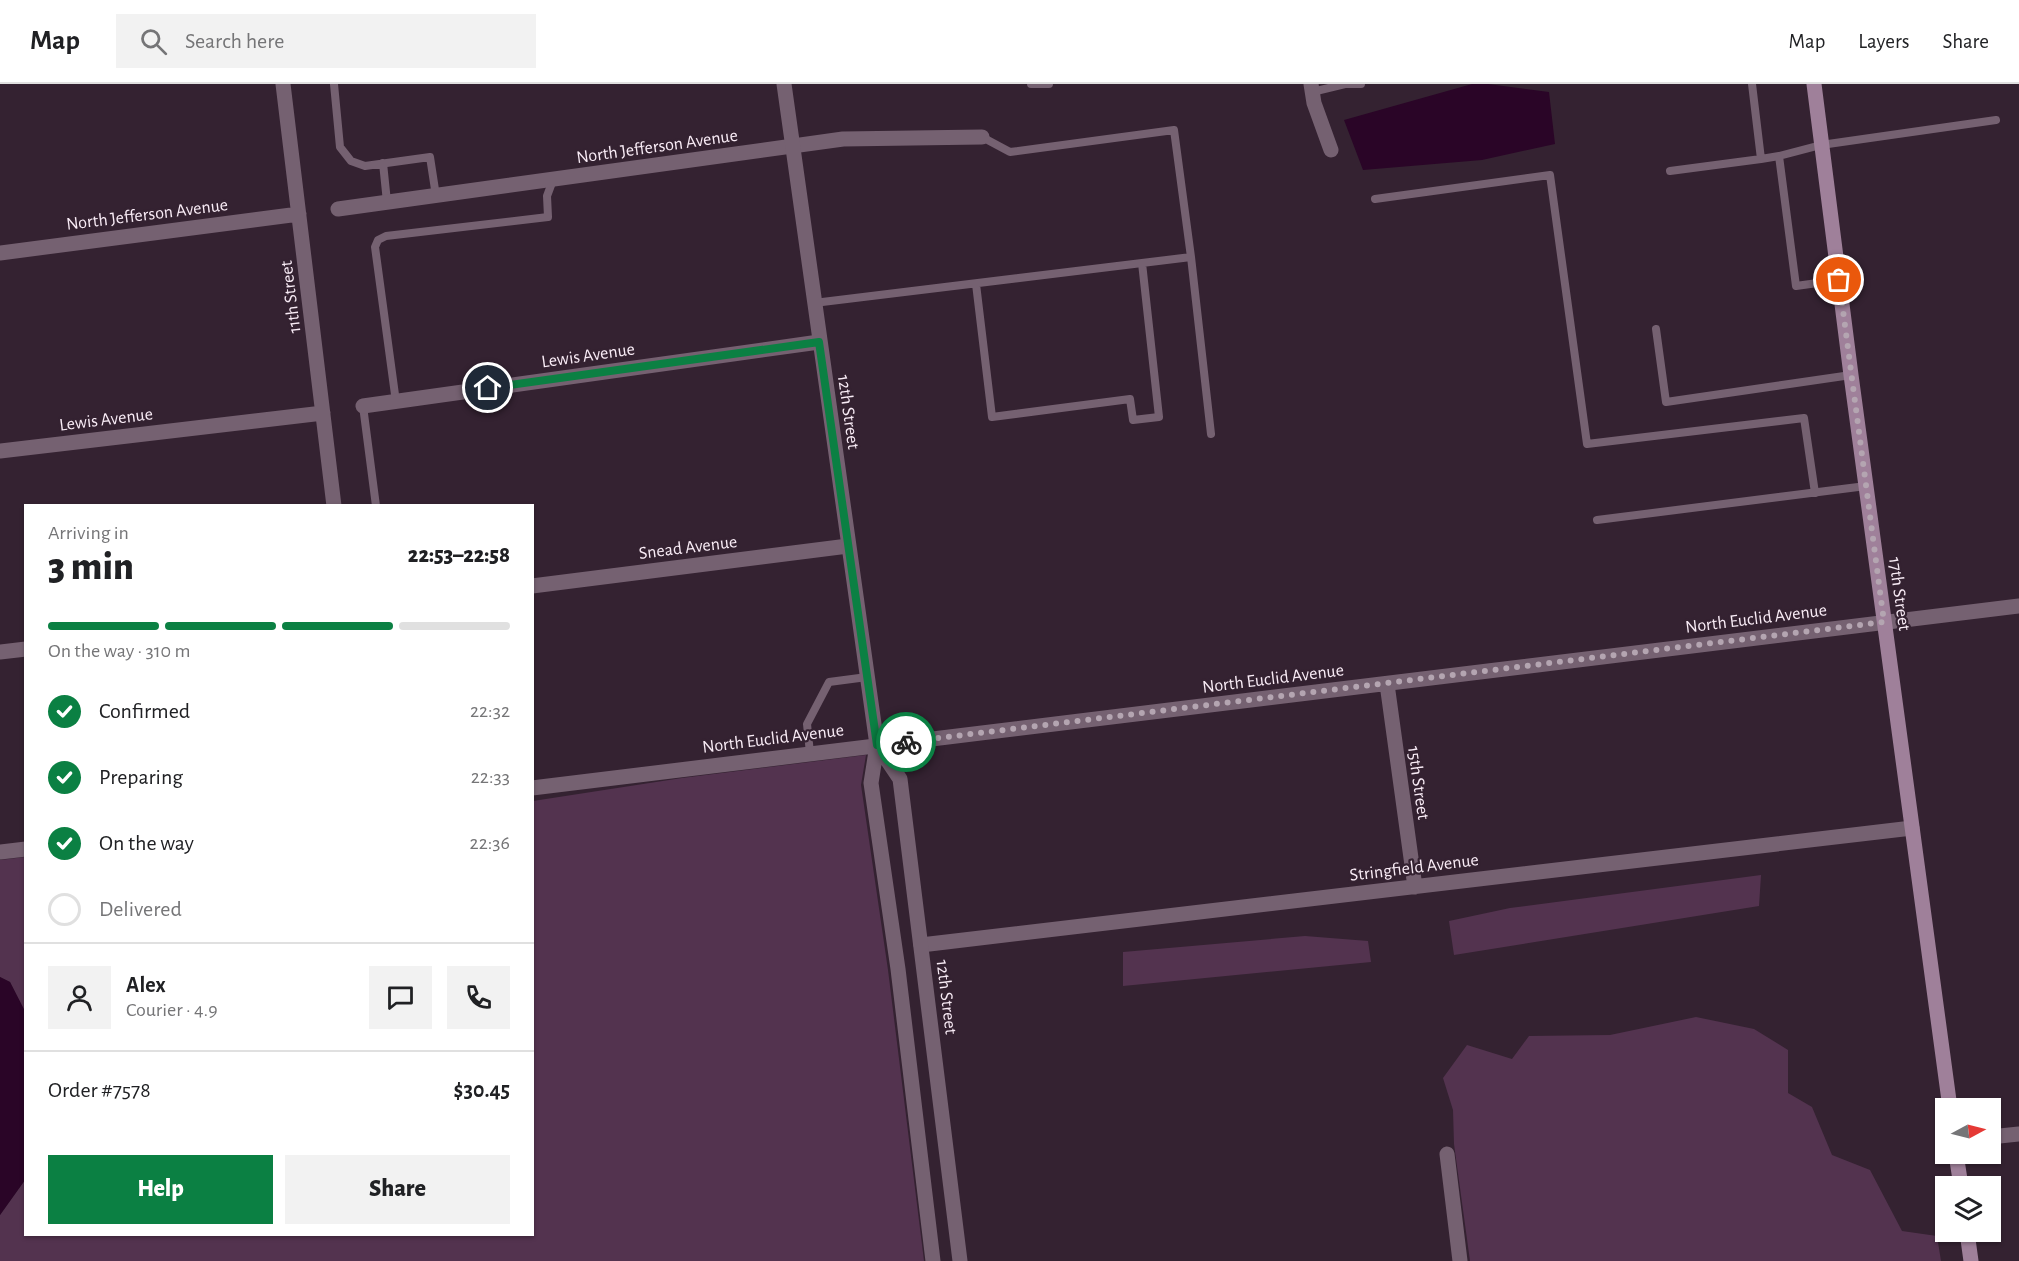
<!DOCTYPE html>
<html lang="en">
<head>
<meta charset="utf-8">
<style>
  :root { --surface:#fff; --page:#f2f2f2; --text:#202124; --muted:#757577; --line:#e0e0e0; --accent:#0b8043 }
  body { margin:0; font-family:"Alegreya Sans",sans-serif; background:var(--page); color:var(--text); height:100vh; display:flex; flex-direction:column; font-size:22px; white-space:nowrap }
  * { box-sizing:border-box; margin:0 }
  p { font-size:20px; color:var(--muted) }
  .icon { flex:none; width:33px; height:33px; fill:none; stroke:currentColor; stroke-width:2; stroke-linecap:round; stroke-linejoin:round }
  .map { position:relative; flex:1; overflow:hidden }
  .details { position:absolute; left:24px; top:420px; width:510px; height:732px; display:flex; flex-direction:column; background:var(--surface); border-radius:0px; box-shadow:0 2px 4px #0004 }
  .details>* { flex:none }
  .needle { width:39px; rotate:83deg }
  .tools { position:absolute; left:1935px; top:1014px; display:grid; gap:12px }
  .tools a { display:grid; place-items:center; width:66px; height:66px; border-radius:0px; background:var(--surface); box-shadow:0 2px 4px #0004; font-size:30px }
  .pin { position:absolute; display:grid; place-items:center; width:51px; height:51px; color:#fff; margin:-26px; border:3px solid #fff; border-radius:50%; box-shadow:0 2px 6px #0007 }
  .courier { position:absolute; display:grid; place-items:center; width:60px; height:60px; margin:-30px; border:4px solid #0b8043; border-radius:50%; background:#fff; color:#222; box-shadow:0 2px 8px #0007 }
  .head em { font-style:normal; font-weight:800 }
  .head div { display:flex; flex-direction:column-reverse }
  .head { display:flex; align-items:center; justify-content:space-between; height:102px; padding:0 24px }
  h1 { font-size:39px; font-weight:800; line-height:45px }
  .bar { display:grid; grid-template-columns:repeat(4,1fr); gap:9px 6px; align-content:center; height:72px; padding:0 24px }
  .bar i { height:8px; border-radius:4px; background:var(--line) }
  .bar .selected { background:var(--accent) }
  .bar p { grid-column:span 4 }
  .line { display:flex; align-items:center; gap:15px; padding:0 24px; border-top:2px solid var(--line) }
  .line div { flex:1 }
  .round { display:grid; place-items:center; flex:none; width:63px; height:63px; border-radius:0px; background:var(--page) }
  ol { padding:0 24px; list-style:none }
  li { display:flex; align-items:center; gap:18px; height:66px }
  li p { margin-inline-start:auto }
  li .icon { padding:6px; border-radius:50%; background:var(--accent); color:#fff; stroke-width:4 }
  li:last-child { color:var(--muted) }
  li i { width:33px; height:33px; border:3px solid var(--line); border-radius:50% }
  .button { display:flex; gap:12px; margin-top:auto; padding:12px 24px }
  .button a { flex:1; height:69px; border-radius:0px; background:var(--accent); color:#fff; font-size:24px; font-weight:800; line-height:69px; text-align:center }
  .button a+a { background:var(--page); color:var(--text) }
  header { display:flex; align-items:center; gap:36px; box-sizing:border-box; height:84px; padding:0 30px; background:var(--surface); border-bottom:2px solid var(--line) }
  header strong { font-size:28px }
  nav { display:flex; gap:33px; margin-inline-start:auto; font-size:21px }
  .search { width:420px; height:54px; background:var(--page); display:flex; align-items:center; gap:15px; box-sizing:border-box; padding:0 21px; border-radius:0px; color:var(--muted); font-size:22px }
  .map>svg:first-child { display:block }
  .green { fill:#53334f }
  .water { fill:#2a0527 }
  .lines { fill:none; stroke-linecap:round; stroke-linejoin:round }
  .service { stroke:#756171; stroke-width:8 }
  .minor { stroke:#756171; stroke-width:15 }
  .tertiary { stroke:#756171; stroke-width:15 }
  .secondary { stroke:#9f809a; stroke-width:15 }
  .done { stroke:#b4a5b1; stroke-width:6; stroke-dasharray:0 10.8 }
  .route { stroke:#0b8043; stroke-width:8 }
  .labels { text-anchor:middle; stroke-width:4.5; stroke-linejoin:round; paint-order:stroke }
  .street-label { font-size:18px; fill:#f9ecf6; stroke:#342231 }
</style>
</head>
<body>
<header>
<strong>Map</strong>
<div class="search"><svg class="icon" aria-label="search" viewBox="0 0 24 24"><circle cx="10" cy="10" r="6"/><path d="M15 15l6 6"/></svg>Search here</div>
<nav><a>Map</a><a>Layers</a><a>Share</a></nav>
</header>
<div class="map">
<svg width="2019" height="1177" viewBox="0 0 2019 1177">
  <rect width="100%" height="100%" fill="#342231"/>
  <path class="green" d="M866,671L861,701L888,886L924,1177H0V1131L25,1096L26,1150H532L533,717L682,694Z
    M25,773V929L10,898L0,893V776Z
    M1761,791L1759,822L1454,871L1449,837L1510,824Z
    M1305,852L1368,857L1371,878L1123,902V868Z
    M1696,933L1754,945L1788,966V1009L1812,1023L1832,1071L1870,1086L1902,1147L1937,1152L1941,1177H1470L1454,1060L1453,1026L1443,994L1467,961L1512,975L1529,952L1610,951Z"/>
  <path class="water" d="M1472,0H1488L1549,8L1555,60L1482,76L1363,86L1344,36Z
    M0,893L10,898L26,929L25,1096L0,1131Z"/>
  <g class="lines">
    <path class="service" d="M334,0L340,63L351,77L365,82L430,73L436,112
      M1031,0H1049
      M1752,0L1761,75L1779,72
      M1312,8L1345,0H1361
      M982,53L1010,68L1174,46L1191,173
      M383,79L387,118
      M1670,87L1761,75
      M1375,115L1550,91L1587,360L1804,334L1815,409
      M1839,196L1796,202L1779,72L1821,61L1996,36
      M976,200L992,333L1130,315L1133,336L1159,333L1142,179
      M814,219L1191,173L1211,350
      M1656,245L1666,318L1851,291
      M396,318L375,163L378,156L386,152L548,133L547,112L553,96
      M363,322L376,422
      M1597,436L1866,402
      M810,669L807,640L829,598L867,593"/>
    <path class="minor" d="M283,0L334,422
      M1311,0L1314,19L1331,66
      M338,125L843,55L982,53
      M0,169L299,130
      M363,322L819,258
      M0,367L323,329
      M532,502L848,462
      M0,568L26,565
      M1387,600L1415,803
      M532,704L2019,522
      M0,768L26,765
      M921,861L1912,744
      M1990,1053L2019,1050
      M1447,1070L1460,1177"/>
    <path class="tertiary" d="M784,0L877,661L871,699L898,885L933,1177
      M877,661L900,695L960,1177"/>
    <path class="secondary" d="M1814,0L1851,291L1950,1024
      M1956,1070L1961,1102
      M1967,1148L1971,1177"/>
  </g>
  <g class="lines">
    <path class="done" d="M906,658L1884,538L1839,196"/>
    <path class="route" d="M488,304L819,258L877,661L906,658"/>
  </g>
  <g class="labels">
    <g class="street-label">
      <text transform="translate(657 62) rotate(-8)" y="6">North Jefferson Avenue</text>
      <text transform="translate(147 130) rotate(-7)" y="6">North Jefferson Avenue</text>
      <text transform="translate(290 213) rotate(-97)" y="6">11th Street</text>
      <text transform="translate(588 271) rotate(-8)" y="6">Lewis Avenue</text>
      <text transform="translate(849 328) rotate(82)" y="6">12th Street</text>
      <text transform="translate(106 335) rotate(-7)" y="6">Lewis Avenue</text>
      <text transform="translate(688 463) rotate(-7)" y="6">Snead Avenue</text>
      <text transform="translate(1900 510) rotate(82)" y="6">17th Street</text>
      <text transform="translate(1756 534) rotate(-7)" y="6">North Euclid Avenue</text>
      <text transform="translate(1273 594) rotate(-7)" y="6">North Euclid Avenue</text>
      <text transform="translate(773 654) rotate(-7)" y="6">North Euclid Avenue</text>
      <text transform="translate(1419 699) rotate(82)" y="6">15th Street</text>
      <text transform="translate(1414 783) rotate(-7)" y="6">Stringfield Avenue</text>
      <text transform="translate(947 913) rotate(83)" y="6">12th Street</text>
    </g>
  </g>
</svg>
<div class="tools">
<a><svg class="needle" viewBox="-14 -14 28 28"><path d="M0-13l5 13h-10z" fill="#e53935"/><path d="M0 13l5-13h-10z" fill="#757577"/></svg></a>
<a><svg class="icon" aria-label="layers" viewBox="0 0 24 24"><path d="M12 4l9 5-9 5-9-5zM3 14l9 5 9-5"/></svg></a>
</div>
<div class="pin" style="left:1839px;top:196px;background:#ea580c"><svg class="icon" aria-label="bag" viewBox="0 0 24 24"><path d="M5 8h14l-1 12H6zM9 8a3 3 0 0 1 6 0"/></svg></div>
<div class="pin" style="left:488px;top:304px;background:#1f2937"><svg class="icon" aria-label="home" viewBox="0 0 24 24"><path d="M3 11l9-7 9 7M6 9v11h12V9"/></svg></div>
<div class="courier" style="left:906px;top:658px"><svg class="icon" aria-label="bike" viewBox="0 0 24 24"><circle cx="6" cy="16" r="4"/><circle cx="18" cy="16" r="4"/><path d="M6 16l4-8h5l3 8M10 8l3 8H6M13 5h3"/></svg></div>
<section class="details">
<div class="head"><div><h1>3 min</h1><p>Arriving in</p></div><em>22:53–22:58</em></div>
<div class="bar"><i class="selected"></i><i class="selected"></i><i class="selected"></i><i></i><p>On the way · 310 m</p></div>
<ol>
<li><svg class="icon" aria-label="check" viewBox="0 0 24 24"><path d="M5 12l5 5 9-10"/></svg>Confirmed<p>22:32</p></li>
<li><svg class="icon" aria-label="check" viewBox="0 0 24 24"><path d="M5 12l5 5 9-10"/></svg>Preparing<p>22:33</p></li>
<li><svg class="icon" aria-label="check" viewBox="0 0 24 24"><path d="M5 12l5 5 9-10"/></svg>On the way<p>22:36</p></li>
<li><i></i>Delivered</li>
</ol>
<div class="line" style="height:108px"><a class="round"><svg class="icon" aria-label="person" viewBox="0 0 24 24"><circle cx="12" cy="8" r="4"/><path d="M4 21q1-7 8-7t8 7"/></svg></a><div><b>Alex</b><p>Courier · 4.9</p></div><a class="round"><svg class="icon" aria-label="chat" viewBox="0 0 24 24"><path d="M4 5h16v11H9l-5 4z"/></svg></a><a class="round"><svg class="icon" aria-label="phone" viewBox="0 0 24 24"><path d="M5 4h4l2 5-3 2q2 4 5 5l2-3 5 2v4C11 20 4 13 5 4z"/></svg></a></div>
<div class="line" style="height:78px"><div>Order #7578</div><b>$30.45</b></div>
<div class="button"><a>Help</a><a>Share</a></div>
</section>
</div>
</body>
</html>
